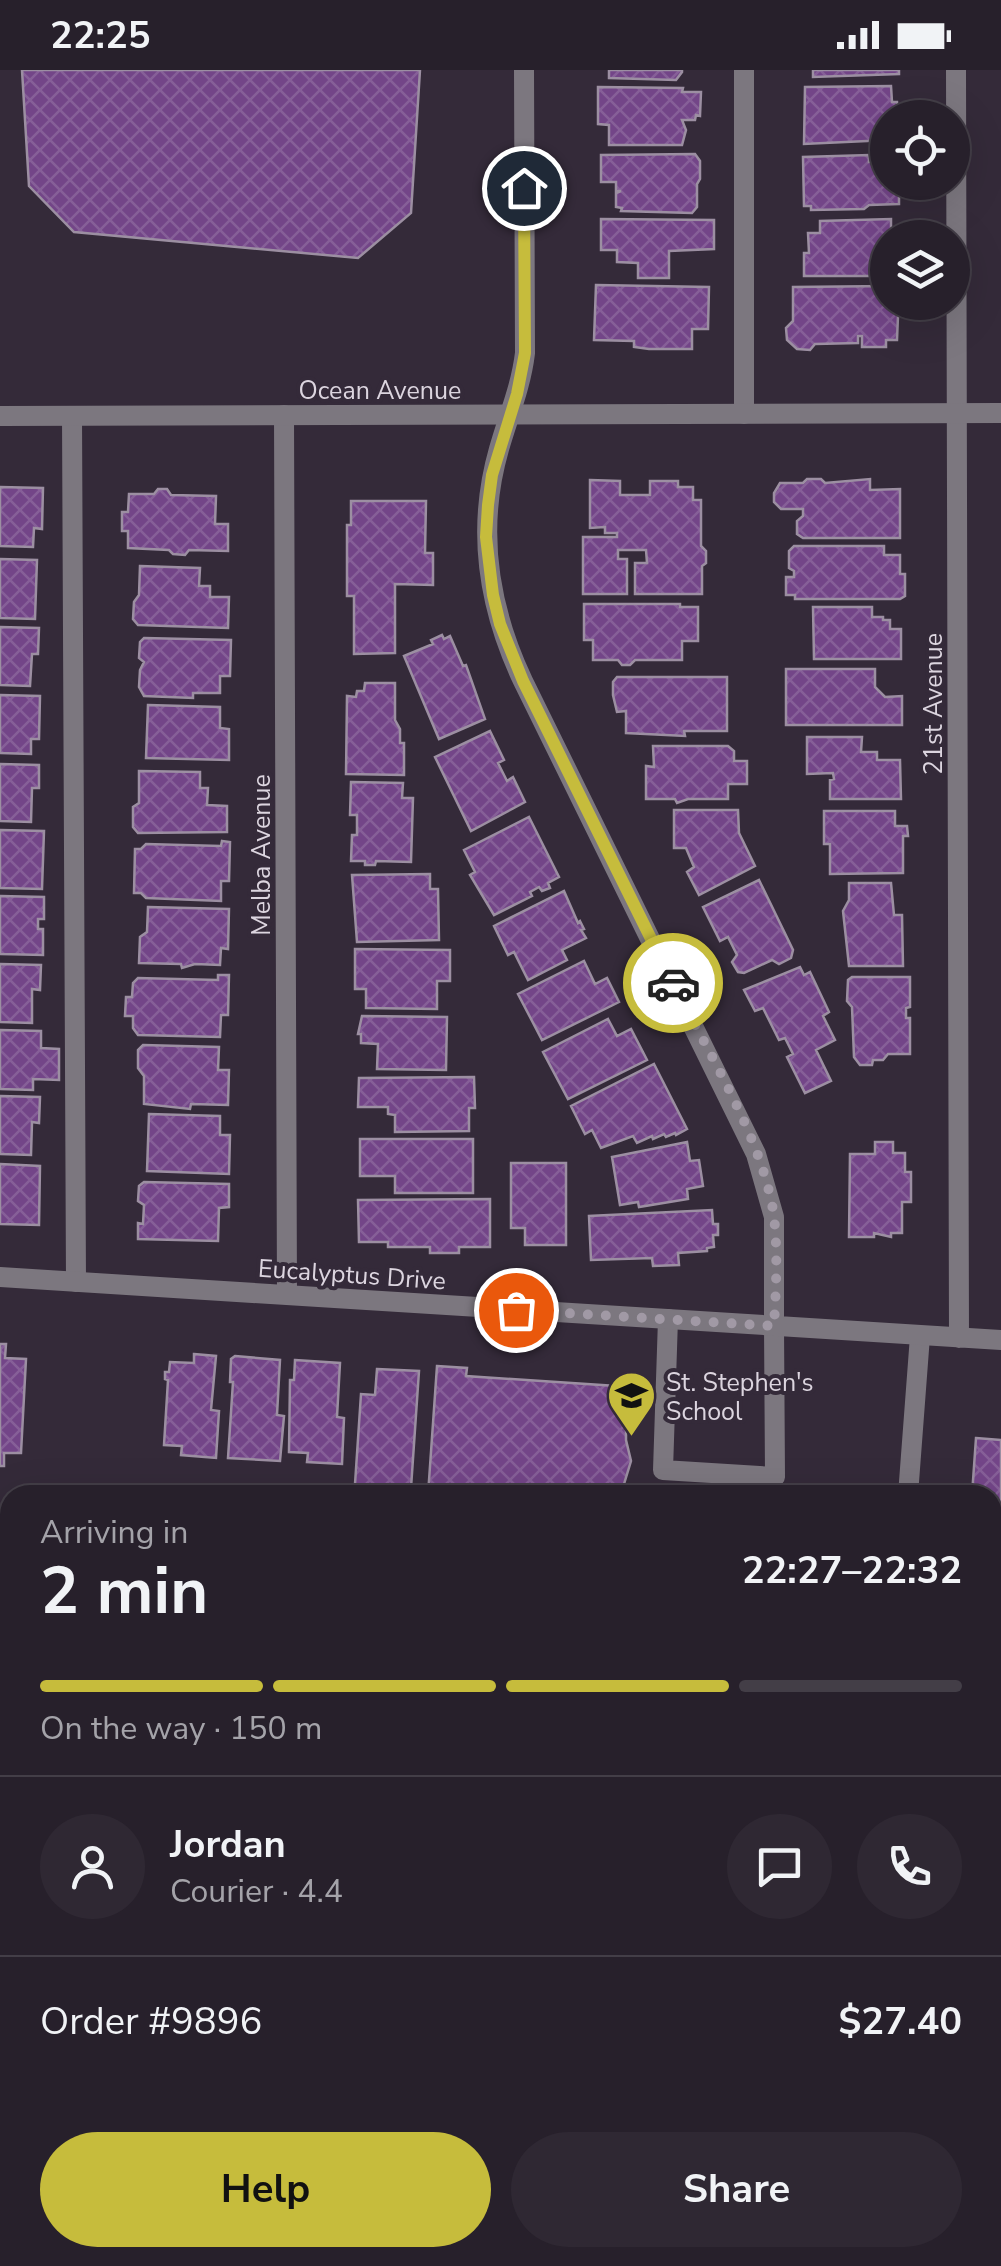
<!DOCTYPE html>
<html lang="en">
<head>
<meta charset="utf-8">
<style>
  :root { --surface:#27202b; --page:#2f2833; --text:#f1f3f6; --muted:#a4a3a9; --line:#433e47; --accent:#c6bc3c }
  body { margin:0; font-family:"Nunito Sans",sans-serif; background:var(--page); color:var(--text); height:100vh; display:flex; flex-direction:column; font-size:38px; white-space:nowrap }
  * { box-sizing:border-box; margin:0 }
  p { font-size:32px; color:var(--muted) }
  .icon { flex:none; width:55px; height:55px; fill:none; stroke:currentColor; stroke-width:2; stroke-linecap:round; stroke-linejoin:round }
  .map { position:relative; flex:1; overflow:hidden }
  .side { position:absolute; left:0px; top:1415px; width:1002px; height:782px; display:flex; flex-direction:column; background:var(--surface); border-radius:30px 30px 0 0; box-shadow:0 10px 40px #0002,0 0 0 2px var(--line) }
  .side>* { flex:none }
  .controls { position:absolute; left:870px; top:30px; display:grid; gap:20px }
  .controls a { display:grid; place-items:center; width:100px; height:100px; border-radius:50%; background:var(--surface); box-shadow:0 10px 40px #0002,0 0 0 2px var(--line); font-size:50px }
  .pin { position:absolute; display:grid; place-items:center; width:85px; height:85px; color:#fff; margin:-42px; border:5px solid #fff; border-radius:50%; box-shadow:0 2px 10px #0007 }
  .courier { position:absolute; display:grid; place-items:center; width:100px; height:100px; margin:-50px; border:8px solid #c6bc3c; border-radius:50%; background:#fff; color:#222; box-shadow:0 2px 12px #0007 }
  .overview em { font-style:normal; font-weight:700 }
  .overview div { display:flex; flex-direction:column-reverse }
  .overview { display:flex; align-items:center; justify-content:space-between; height:170px; padding:0 40px }
  h1 { font-size:65px; font-weight:700; line-height:75px }
  .bar { display:grid; grid-template-columns:repeat(4,1fr); gap:15px 10px; align-content:center; height:120px; padding:0 40px }
  .bar i { height:12px; border-radius:8px; background:var(--line) }
  .bar .current { background:var(--accent) }
  .bar p { grid-column:span 4 }
  .line { display:flex; align-items:center; gap:25px; padding:0 40px; border-top:2px solid var(--line) }
  .line div { flex:1 }
  .round { display:grid; place-items:center; flex:none; width:105px; height:105px; border-radius:52px; background:var(--page) }
  .primary-button { display:flex; gap:20px; margin-top:auto; padding:20px 40px }
  .primary-button a { flex:1; height:115px; border-radius:60px; background:var(--accent); color:#111; font-size:40px; font-weight:700; line-height:115px; text-align:center }
  .primary-button a+a { background:var(--page); color:var(--text) }
  .status { display:flex; justify-content:space-between; align-items:center; height:70px; padding:0 50px; background:var(--surface); direction:ltr }
  .status svg { height:28px; fill:currentColor }
  .map>svg:first-child { display:block }
  .building { fill:url(#building-cross-hatch); stroke:#9c8fa2; stroke-width:2.5 }
  .lines { fill:none; stroke-linecap:round; stroke-linejoin:round }
  .service { stroke:#7c777f; stroke-width:20 }
  .minor { stroke:#7c777f; stroke-width:20 }
  .tertiary { stroke:#7c777f; stroke-width:20 }
  .done { stroke:#a199a5; stroke-width:10; stroke-dasharray:0 18 }
  .route { stroke:#c6bc3c; stroke-width:12 }
  .labels { text-anchor:middle; stroke-width:8; stroke-linejoin:round; paint-order:stroke }
  .street-label { font-size:25px; fill:#dcd5df; stroke:#342a39 }
  .poi-label { font-size:25px; fill:#dcd5df; stroke:#342a39; text-anchor:start }
</style>
</head>
<body>
<div class="status"><b>22:25</b><svg viewBox="0 0 49 12"><path d="M0 12V9h3v3zM5 12V6h3v6zM10 12V3h3v9zM15 12V0h3v12zM26 1h20v11H26zM47 4h2v5h-2z"/></svg></div>
<div class="map">
<svg width="1001" height="2196" viewBox="0 0 1001 2196">
  <defs>
    <pattern id="building-cross-hatch" width="8" height="8" patternUnits="userSpaceOnUse" patternTransform="scale(2.5)"><rect width="8" height="8" fill="#734588"/><path d="M0 0l8 8M0 8l8-8" fill="none" stroke="#865f98"/></pattern>
  </defs>
  <rect width="100%" height="100%" fill="#342a39"/>
  <path class="building" d="M22,0H420L411,143L358,188L74,162L29,116Z
    M609,0H682V2L676,10L609,8Z
    M813,0H899V4L813,7Z
    M891,16L892,32H897L898,48H888V70L804,74L805,17Z
    M598,17L683,18L682,22H701L700,46L696,45L695,50H682L686,60L682,75H609V55L598,54Z
    M695,84L700,91V109L697,114V137L692,143L621,141L622,138L616,137V123L621,121H616V112H601V85Z
    M869,85V92L888,91V112H899V134L869,135L864,139L811,140V136H804L803,87Z
    M601,149L714,150V179L669,181V208H638V193L617,192V180H601Z
    M891,149V168H888V206H804V183H809L808,163H820V151Z
    M596,215L709,217L708,259H692V279H649L634,277V271L594,270Z
    M888,216V232H898V246L897,270H886V277H862V266H858V273L815,274L810,280L797,279L787,270L786,258L793,251V217Z
    M807,409H821L825,413L870,409V420L900,419V468H803L797,464V451L803,446V439H781L774,432V423L780,413H803Z
    M590,410L620,411V425H650V411H678V417H693V430H701V476L706,481V493L702,496V524H635V493H647L646,480H618V489H627V524H583V467H617V463H605V457L590,458Z
    M0,417L43,418L42,459L34,458L33,477L0,476Z
    M158,419H167L171,425L216,426L215,454H228V481L189,480L185,485L173,484L169,480L128,478V461H122V442H128L129,424H154Z
    M351,431H426L425,483H433V515L395,514V583L354,584V526H347V455H351Z
    M794,476H884V485H900V504H905V526L900,529H795V525H786V507H794V501L789,498V481Z
    M0,489L37,490L35,549L0,548Z
    M140,496L200,498L199,516H210V527H229L228,558L138,555L133,549L134,532L139,525Z
    M584,534H680V537H698V571H682V590H635L630,595H622L618,590H593V570H584Z
    M813,537H872V547H883V550H890V559H901V589H814Z
    M0,557L39,558L38,584H32L30,616L0,615Z
    M442,565L444,569L450,566L463,596L466,595L485,649L439,669L404,586L433,574L431,570Z
    M144,568L231,570L230,606H220V623H193V628L144,626L139,617L140,600L144,592L139,588L140,572Z
    M786,599H875V617L885,627L902,626V655H786Z
    M617,607H727V661H684L685,666L626,663V641L617,642L613,625V612Z
    M365,613H395V650L400,659V673H404V705L346,704L347,626L356,627L357,621H364Z
    M0,625L40,626L39,669H31V684L0,683Z
    M148,635L220,637V658L229,659V690L146,688Z
    M490,661L504,690L498,693L507,711L513,707L525,732L471,761L435,687Z
    M807,667H862L861,682H877V690H900L901,729H830V710L834,709L833,703L807,704Z
    M653,676H728L734,681V691H747V714H728V729H688L677,733L675,729H646V696L654,697Z
    M0,694L39,695V718H32L31,752L0,751Z
    M139,701L200,702V718H208L207,735L227,736V762L138,763L133,757V737L139,733Z
    M351,712L403,713L402,728H413L411,792L376,791L375,795H365V791H351L352,765H357V745H350Z
    M674,740H738L739,763L755,796L699,825L687,802L694,797L686,778H674Z
    M824,741H895V756H907L908,766H903V803L830,804V774H824Z
    M529,747L559,807L548,813L550,818L542,821L539,817L530,822L532,826L494,845L470,805L475,802L464,780Z
    M0,760L44,761L42,819L0,818Z
    M222,771L230,772L229,811H221V831L146,828L141,823H134L135,779H141L146,774L221,776Z
    M430,804V819H438L439,870L357,872L352,805Z
    M759,810L793,880L791,888L779,894L772,890L744,903L738,902L732,892L737,885L728,867L720,871L703,837Z
    M849,813H891L894,845H902L903,896H849L843,841L849,830Z
    M564,821L578,853L580,851L584,859L581,860L586,868L562,880L567,890L528,910L514,882L508,885L494,856Z
    M0,826L44,827V849H38V859H43V885L0,884Z
    M148,837L229,839L228,879L221,878L220,895L195,894L182,898L181,894L139,893L140,867L147,862Z
    M355,879L450,880V911H437V939L366,938V919H355Z
    M584,891L595,914L607,908L619,932L542,970L518,924Z
    M0,894L41,895L40,920L32,919V953L0,952Z
    M800,897L804,905L810,902L829,942L823,946L835,970L816,980L831,1011L805,1023L787,987L793,984L785,968L779,970L763,938L755,941L744,920Z
    M218,905H229L228,945H221L220,967L138,965L133,958V946H125L126,927H132L133,913L138,908L218,910Z
    M852,907H910V937L906,938V948H910V984H888L883,990H873L872,995H860L854,987L852,937L847,931L848,910Z
    M362,946L447,947L446,1000L377,999L378,974L361,973V964H358Z
    M608,949L617,966L631,959L647,990L568,1029L543,982Z
    M0,960L41,961V978L59,979V1010L33,1009V1020L0,1019Z
    M143,975L219,977L218,1000H229L228,1035L191,1034L190,1039L144,1034V1006L138,998V980Z
    M654,994L687,1059L676,1065L675,1063L666,1067L664,1064L653,1069L652,1066L637,1073L633,1066L601,1078L592,1060L585,1064L571,1036Z
    M474,1007L475,1038H469V1061L395,1062V1045L388,1044V1037H358L359,1008Z
    M0,1026L40,1027L39,1053L32,1052L31,1085L0,1084Z
    M149,1044L220,1046V1065H230L229,1104L147,1101Z
    M360,1069H473V1123H395V1106H360Z
    M687,1072L690,1091L699,1090L703,1116L687,1119L688,1129L639,1137L638,1132L620,1135L612,1087Z
    M875,1072H893V1083H905V1102H911V1132H902V1163H891V1167L874,1163V1167H849L850,1084H875Z
    M511,1093H566V1175H525V1158H511Z
    M0,1094L40,1096L39,1155L0,1154Z
    M144,1112L229,1114V1137L219,1138L218,1171L138,1169V1153L143,1154L144,1135L138,1131L139,1116Z
    M490,1129V1177H459V1183H430V1177H388V1172H359L358,1130Z
    M712,1140L713,1154H718V1165H713L714,1177L707,1178V1181L678,1183L679,1195L653,1196L652,1188L591,1190L589,1146Z
    M0,1274H6L5,1288L26,1289L21,1383H4V1396H0Z
    M194,1284L216,1286L211,1340L219,1341L216,1388L181,1385L182,1376L164,1375L168,1310L165,1309V1302H169L170,1292L194,1293Z
    M235,1286L280,1290L277,1345L284,1346L280,1391L228,1388L233,1312H230L231,1289Z
    M295,1290L340,1293L337,1347L344,1348L342,1394L307,1392L308,1383L289,1382L290,1310H294Z
    M437,1296L467,1298L466,1306L631,1317V1320H636L634,1358L626,1357V1370L631,1391L621,1424L630,1425H428Z
    M377,1299L419,1301L411,1418L355,1414L361,1324L375,1325Z
    M976,1368L1001,1370V1539H992V1425H972Z
    M1001,2120V2185H995Z"/>
  <g class="lines">
    <path class="service" d="M744,0V344
      M72,346L76,1212
      M668,1249L663,1400L775,1407L774,1256
      M908,1425L920,1266
      M992,1583L1001,1584
      M992,1671L1001,1672
      M0,1897H10
      M0,2194L46,2196"/>
    <path class="minor" d="M524,0L525,283C521,317 508,347 499,379C476,459 488,537 523,611L756,1084L774,1147V1256
      M956,0L959,1268
      M284,345L287,1225
      M0,1207L1001,1270
      M992,1861H1001
      M992,1905H1001
      M91,2196V2188
      M126,2196V2188"/>
    <path class="tertiary" d="M0,346L1001,343"/>
  </g>
  <g class="lines">
    <path class="done" d="M516,1240L774,1256C776,1220 778,1183 774,1147C764,1071 708,982 673,913"/>
    <path class="route" d="M524,118L525,283L517,324L492,405L488,435L486,467L493,525L500,554L523,611L673,913"/>
  </g>
  <defs>
    <symbol id="school-pin" viewBox="-11 -11 22 30"><path d="M0 17L-7.5 6A9.5 9.5 0 1 1 7.5 6Z" fill="#c6bc3c" stroke="#342a39"/><path d="M0-5L7-2L0 1L-7-2ZM-4 1L0 2.5L4 1V4Q0 6-4 4Z" fill="#111"/></symbol>
  </defs>
  <g fill-rule="evenodd">
    <use href="#school-pin" x="604" y="1298" width="55" height="75"/>
  </g>
  <g class="labels">
    <g class="street-label">
      <text x="380" y="329">Ocean Avenue</text>
      <text transform="translate(933 634) rotate(-90)" y="9">21st Avenue</text>
      <text transform="translate(261 785) rotate(-90)" y="9">Melba Avenue</text>
      <text transform="translate(352 1204) rotate(4)" y="9">Eucalyptus Drive</text>
    </g>
    <g class="poi-label">
      <text x="666" y="1321">St. Stephen's<tspan x="666" dy="29">School</tspan></text>
    </g>
  </g>
</svg>
<div class="controls">
<a><svg class="icon" aria-label="locate" viewBox="0 0 24 24"><circle cx="12" cy="12" r="6"/><path d="M12 2v4M12 18v4M2 12h4M18 12h4"/></svg></a>
<a><svg class="icon" aria-label="layers" viewBox="0 0 24 24"><path d="M12 4l9 5-9 5-9-5zM3 14l9 5 9-5"/></svg></a>
</div>
<div class="pin" style="left:516px;top:1240px;background:#ea580c"><svg class="icon" aria-label="bag" viewBox="0 0 24 24"><path d="M5 8h14l-1 12H6zM9 8a3 3 0 0 1 6 0"/></svg></div>
<div class="pin" style="left:524px;top:118px;background:#1f2937"><svg class="icon" aria-label="home" viewBox="0 0 24 24"><path d="M3 11l9-7 9 7M6 9v11h12V9"/></svg></div>
<div class="courier" style="left:673px;top:913px"><svg class="icon" aria-label="car" viewBox="0 0 24 24"><path d="M5 17H2v-5l4-1 3-4h7l3 4 3 1v5h-3M9 17h6M6 11h13"/><circle cx="7" cy="17" r="2"/><circle cx="17" cy="17" r="2"/></svg></div>
<section class="side">
<div class="overview"><div><h1>2 min</h1><p>Arriving in</p></div><em>22:27–22:32</em></div>
<div class="bar"><i class="current"></i><i class="current"></i><i class="current"></i><i></i><p>On the way · 150 m</p></div>
<div class="line" style="height:180px"><a class="round"><svg class="icon" aria-label="person" viewBox="0 0 24 24"><circle cx="12" cy="8" r="4"/><path d="M4 21q1-7 8-7t8 7"/></svg></a><div><b>Jordan</b><p>Courier · 4.4</p></div><a class="round"><svg class="icon" aria-label="chat" viewBox="0 0 24 24"><path d="M4 5h16v11H9l-5 4z"/></svg></a><a class="round"><svg class="icon" aria-label="phone" viewBox="0 0 24 24"><path d="M5 4h4l2 5-3 2q2 4 5 5l2-3 5 2v4C11 20 4 13 5 4z"/></svg></a></div>
<div class="line" style="height:130px"><div>Order #9896</div><b>$27.40</b></div>
<div class="primary-button"><a>Help</a><a>Share</a></div>
</section>
</div>
</body>
</html>
